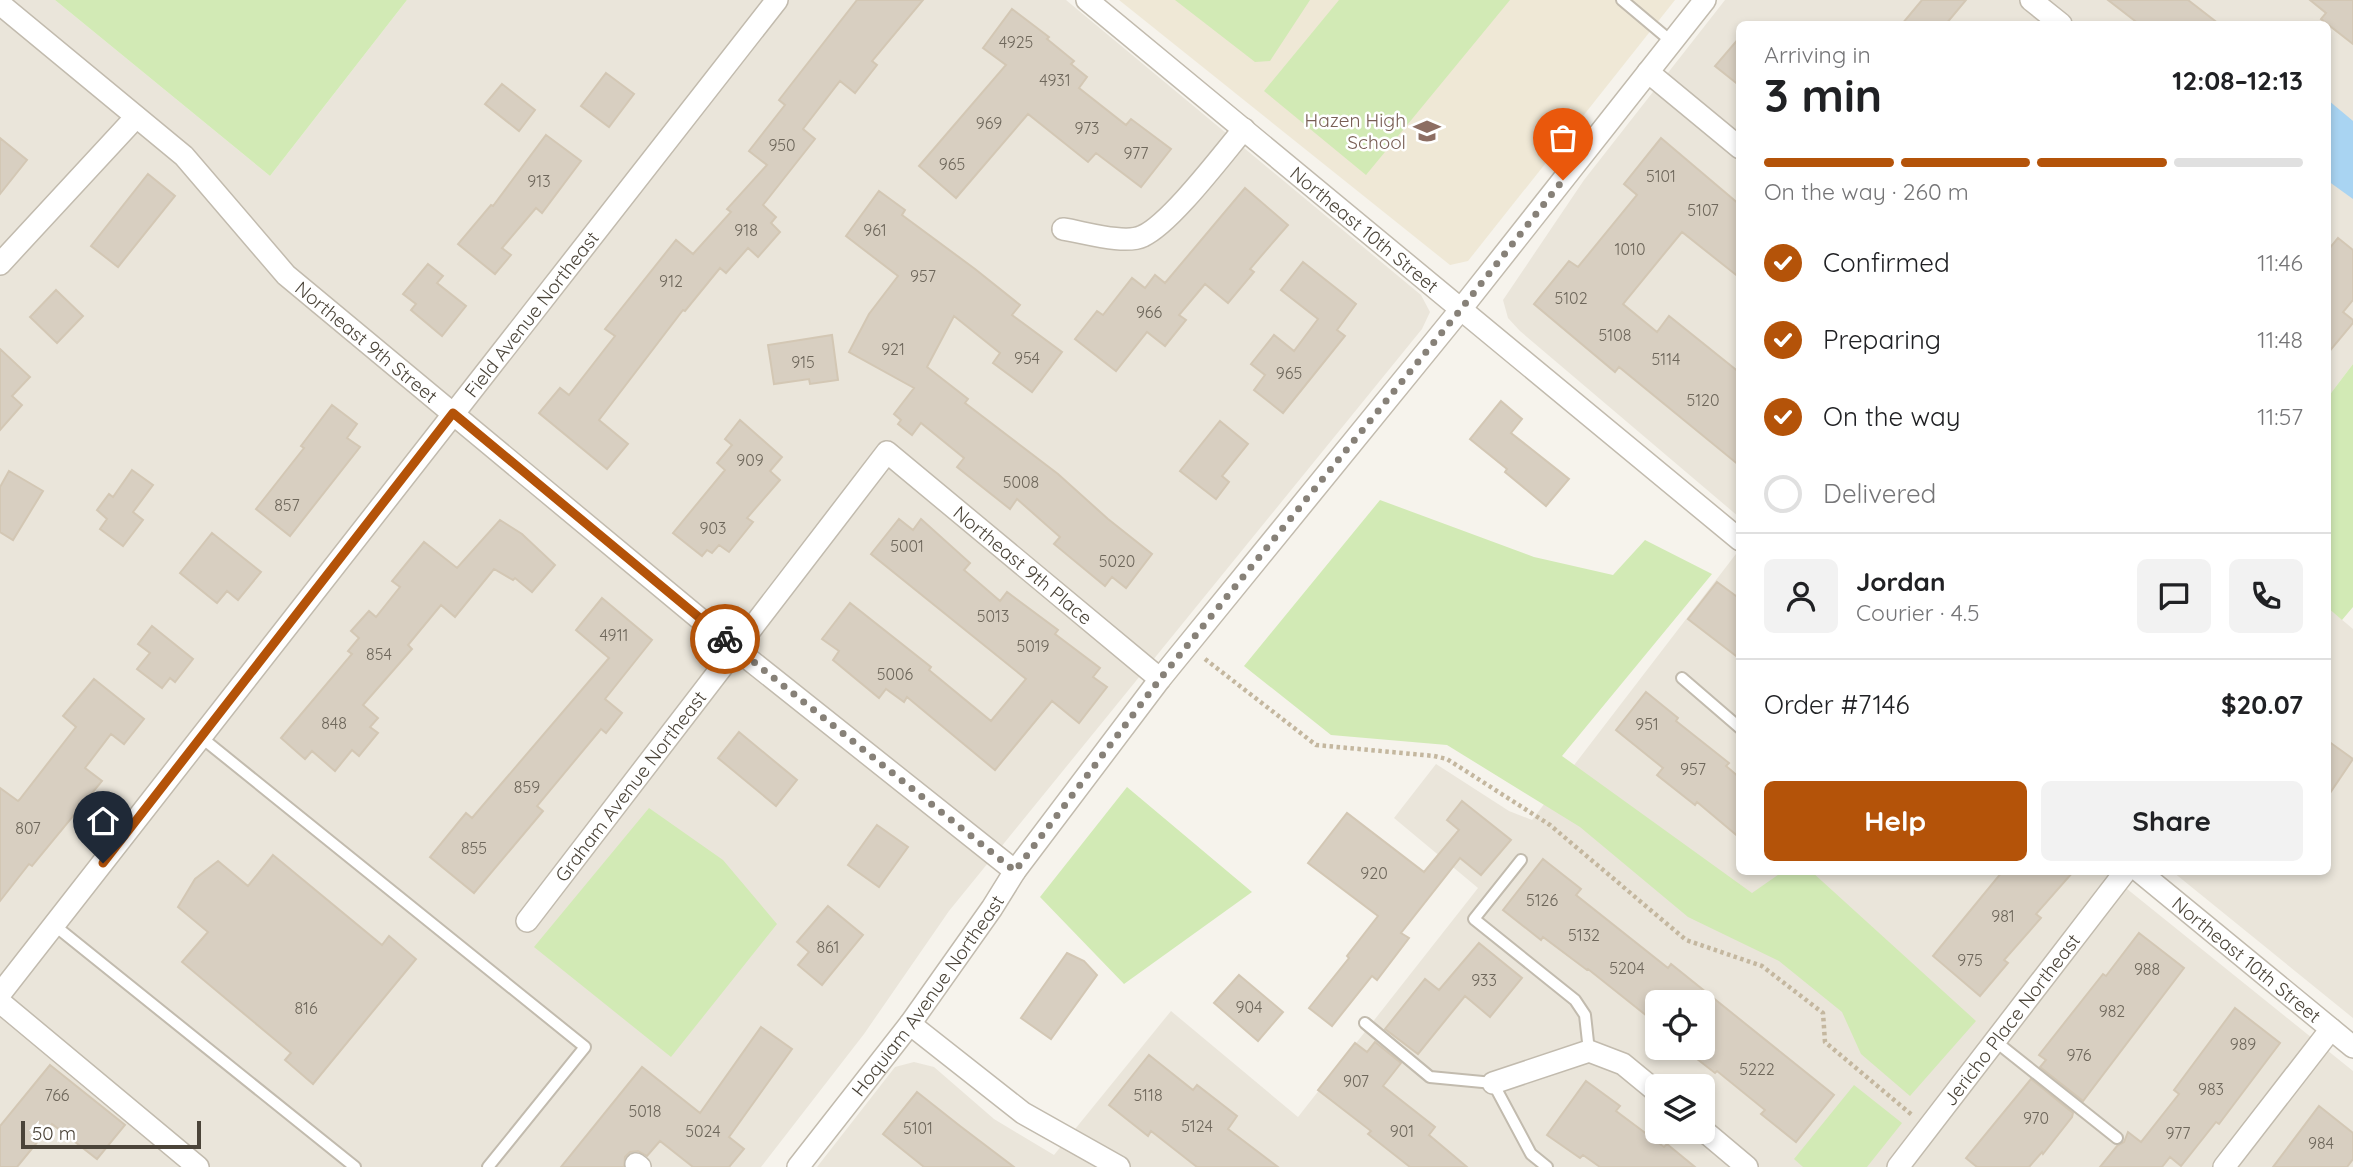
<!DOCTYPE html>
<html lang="en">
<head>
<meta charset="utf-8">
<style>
  :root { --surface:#fff; --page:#f2f2f2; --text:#202124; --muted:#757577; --line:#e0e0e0; --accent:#b45309 }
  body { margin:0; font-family:Quicksand,sans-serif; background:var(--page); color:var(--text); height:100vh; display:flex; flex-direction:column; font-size:26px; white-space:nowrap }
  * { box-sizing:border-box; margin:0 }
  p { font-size:23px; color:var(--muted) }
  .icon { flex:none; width:38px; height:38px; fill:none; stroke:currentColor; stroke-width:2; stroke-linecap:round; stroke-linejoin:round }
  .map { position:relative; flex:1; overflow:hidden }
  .side { position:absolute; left:1736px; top:21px; width:595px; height:854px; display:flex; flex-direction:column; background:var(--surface); border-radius:10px; box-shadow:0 4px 10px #0003 }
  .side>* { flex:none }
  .buttons { position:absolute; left:1645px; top:990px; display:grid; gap:14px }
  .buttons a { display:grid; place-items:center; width:70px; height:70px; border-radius:10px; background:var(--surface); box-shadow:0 4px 10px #0003; font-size:35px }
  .scale { position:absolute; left:21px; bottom:18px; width:180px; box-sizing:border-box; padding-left:7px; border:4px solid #4b4439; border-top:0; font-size:19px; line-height:24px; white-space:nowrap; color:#4b4439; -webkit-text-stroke:5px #fff; paint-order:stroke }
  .pin { position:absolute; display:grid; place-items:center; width:60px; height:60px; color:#fff; margin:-72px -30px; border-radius:50% 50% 50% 0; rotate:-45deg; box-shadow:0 0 7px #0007 }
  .pin .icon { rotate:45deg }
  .courier { position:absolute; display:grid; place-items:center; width:70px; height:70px; margin:-35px; border:5px solid #b45309; border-radius:50%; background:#fff; color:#222; box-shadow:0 2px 9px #0007 }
  .overview em { font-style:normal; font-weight:700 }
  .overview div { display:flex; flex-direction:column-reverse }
  .overview { display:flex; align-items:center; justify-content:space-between; height:119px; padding:0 28px }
  h1 { font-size:46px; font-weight:700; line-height:52px }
  .bar { display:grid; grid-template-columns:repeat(4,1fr); gap:10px 7px; align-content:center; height:84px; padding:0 28px }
  .bar i { height:9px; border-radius:5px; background:var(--line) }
  .bar .selected { background:var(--accent) }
  .bar p { grid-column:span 4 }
  .line { display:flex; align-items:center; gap:18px; padding:0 28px; border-top:2px solid var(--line) }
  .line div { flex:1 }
  .round { display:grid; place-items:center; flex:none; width:74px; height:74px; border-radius:10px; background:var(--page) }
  ol { padding:0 28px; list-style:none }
  li { display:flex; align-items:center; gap:21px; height:77px }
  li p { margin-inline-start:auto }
  li .icon { padding:7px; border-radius:50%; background:var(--accent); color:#fff; stroke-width:4 }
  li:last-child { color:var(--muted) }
  li i { width:38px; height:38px; border:4px solid var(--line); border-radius:50% }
  .cta { display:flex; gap:14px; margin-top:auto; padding:14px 28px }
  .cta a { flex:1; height:80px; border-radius:10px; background:var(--accent); color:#fff; font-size:28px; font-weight:700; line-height:80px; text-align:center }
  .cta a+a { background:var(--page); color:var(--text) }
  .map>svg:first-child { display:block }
  .residential { fill:#eae5da; fill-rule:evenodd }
  .education { fill:#efe8d6 }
  .green { fill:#d2eab5 }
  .water { fill:#a9d4f2 }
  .building { fill:#d8cfc1; stroke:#d3c7b4; stroke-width:2 }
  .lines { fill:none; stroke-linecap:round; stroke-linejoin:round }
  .lane-casing { stroke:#c2bbae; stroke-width:14 }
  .street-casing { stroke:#c2bbae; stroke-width:24 }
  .path { stroke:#c4b79f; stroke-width:4.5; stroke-dasharray:3.5 3.5; stroke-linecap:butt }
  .lane { stroke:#fff; stroke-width:10 }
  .street { stroke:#fff; stroke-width:21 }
  .done { stroke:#878178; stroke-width:7; stroke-dasharray:0 12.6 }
  .route { stroke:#b45309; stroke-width:9 }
  .labels { text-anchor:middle; stroke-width:5; stroke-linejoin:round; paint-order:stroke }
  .number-label { font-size:16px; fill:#6e675b }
  .education-label { font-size:19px; fill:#785e54; stroke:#fff; text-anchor:end }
  .street-label { font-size:19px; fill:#4b4439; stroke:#fff }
</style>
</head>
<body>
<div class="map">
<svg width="2353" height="1167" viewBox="0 0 2353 1167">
  <rect width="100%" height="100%" fill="#f6f3ec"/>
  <path class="residential" d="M0,0H55L270,176L407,0H1066L1421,295L1430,312L1422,329L949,911L864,1034L761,1167H0Z
    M1725,0H2353V364L2328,397V24H1740L1739,517L1520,331L1508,318L1503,300L1584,180Z
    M1739,550L1740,872H2106L2353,1071V1167H817L895,1067L914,1062L934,1067L994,1119L1054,1155L1171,1011L1298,1117L1478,888L1394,818L1436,764L1509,811L1532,820ZM1657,1003H1703V1048H1657ZM1657,1087H1703V1132H1657Z
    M2328,608L2353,629V1018L2173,872H2328Z"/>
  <path class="education" d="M1119,0H1675L1468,261L1450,265Z"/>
  <path class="green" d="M55,0H407L270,176Z
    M1175,0H1310L1270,61L1255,62Z
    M1339,0H1510L1366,175L1264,91Z
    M2353,364V607L2342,620L2328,608V397Z
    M1380,500L1534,557L1613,575L1645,540L1712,574L1562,756L1752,893L1782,872H1812L1976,1021L1910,1096L1861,1054L1842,1012L1779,961L1688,917L1580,827L1447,745L1331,735L1244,666Z
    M1127,787L1252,892L1124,984L1040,897Z
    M649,808L723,860L777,924L671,1057L534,947Z
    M1854,1085L1902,1123L1867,1167H1803L1794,1159Z"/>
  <path class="water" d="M2328,100L2353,121V199L2328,181Z"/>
  <path class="building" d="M857,0H923L872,61L877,65L855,93L840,81L803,129L815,139L763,205L776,217L771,223L780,232L758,257L748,248L726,273L720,268L685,311L683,310L599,420L628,444L607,469L539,413L560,388L569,395L615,336L605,329L676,240L693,254L731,212L727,209L767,165L749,151L785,105L779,100Z
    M1922,0H1966L1946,24H1902Z
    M2108,0H2188L2219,24H2139Z
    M2310,0H2353V44L2321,19L2326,13Z
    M1012,9L1049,37L1047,39L1074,61L1071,64L1087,77L1079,88L1126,125L1131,119L1171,149L1141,187L1096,153L1088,162L1028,114L956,198L919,166L1006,65L983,48Z
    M1740,37V86L1715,66Z
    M606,73L634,94L609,127L581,106Z
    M502,84L535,110L519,131L485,104Z
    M546,135L581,161L542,213L536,208L502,248L511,255L495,274L458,244L491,205L493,206Z
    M0,138L27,160L0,194Z
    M1661,138L1740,205V278L1682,232L1623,304L1657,332L1669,316L1740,373V466L1619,367L1615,372L1534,304L1569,261L1578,267L1637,195L1624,184Z
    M148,174L175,196L118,267L91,246Z
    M1245,188L1288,225L1250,269L1254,272L1228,303L1205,284L1179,315L1186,320L1165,346L1147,332L1116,371L1075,339L1097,311L1103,315L1132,278L1145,288L1155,275L1165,283Z
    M879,191L905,210L902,215L975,269L1020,305L1012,315L1062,352L1032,392L993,363L1000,353L954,316L927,367L968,399L965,403L1058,474L1108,519L1152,554L1126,588L1112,577L1105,586L1054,544L1060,537L1017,499L1010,509L957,467L964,458L921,423L912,435L898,424L901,420L894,414L914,388L849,352L869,314L898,276L846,236Z
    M2338,238L2353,250V300L2343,312L2353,320V323L2328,353V250Z
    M1303,262L1356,304L1337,330L1345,336L1283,413L1254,390L1265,375L1251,364L1274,335L1294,351L1318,319L1281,290Z
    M428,264L443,276L437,283L466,306L442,336L411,310L416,304L403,294Z
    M56,290L83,316L57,343L30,317Z
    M832,335L838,380L810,384L809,379L774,384L768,345Z
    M0,349L30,377L12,396L22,405L0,430Z
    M1501,401L1522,419L1511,433L1569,479L1546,506L1505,472L1507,469L1470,439Z
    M332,405L357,424L347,438L360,447L290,536L256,509L304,448L301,446Z
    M740,420L782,457L770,471L780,480L747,518L753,522L729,552L719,545L712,553L707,550L702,556L673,533L725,470L717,463L732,445L725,439Z
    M1220,421L1248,444L1222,476L1229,482L1216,499L1180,471Z
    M132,470L153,485L133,512L143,520L123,546L100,529L107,519L97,510L109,494L113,497Z
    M9,471L43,491L13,540L0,532V487Z
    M899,519L913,530L921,519L970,563L964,570L1000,601L1007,592L1058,630L1055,634L1100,668L1093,677L1107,687L1079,723L1052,701L995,770L907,697L904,702L886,689L879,698L833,660L839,651L822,639L850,603L931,667L929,670L991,721L1026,679L871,554Z
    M500,520L522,534L555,565L532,592L515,578L513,580L494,569L455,617L441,605L408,645L412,649L363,705L378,718L370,727L378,733L359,756L352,750L335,771L312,751L305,759L281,738L352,654L348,651L359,638L351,631L369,611L376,617L400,587L392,581L424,542L457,568Z
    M212,533L261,572L238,600L227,591L217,603L180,573Z
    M1717,582L1740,599V659L1688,619Z
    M602,598L652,640L605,699L622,713L606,733L601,729L537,806L543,811L474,893L430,857L466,813L472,818L609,658L576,630Z
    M152,626L193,659L175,682L170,678L162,688L137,669L150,653L138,644Z
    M94,679L144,719L124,744L111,734L85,768L102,781L32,866L29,864L0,901V788L18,801L20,799L76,727L63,716Z
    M1646,692L1678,718L1676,721L1729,763L1726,766L1740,778V838L1697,802L1695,805L1657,775L1663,768L1616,730Z
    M739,732L797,780L776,806L718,758Z
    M2328,741L2353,759L2328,796Z
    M1462,801L1511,840L1481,875L1460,858L1401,933L1409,938L1377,980L1372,976L1332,1026L1309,1008L1349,958L1347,956L1378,916L1308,863L1347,813L1424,872L1459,830L1447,820Z
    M877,825L908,847L879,887L848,865Z
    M273,855L382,945L389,936L416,959L313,1084L285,1060L291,1053L182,962L208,932L178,907L195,879L218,861L248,886Z
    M1543,859L1581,889L1576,895L1668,968L1671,964L1834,1095L1796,1142L1761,1114L1765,1110L1717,1071L1715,1073L1683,1048H1703V1003H1657V1024L1588,969L1587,970L1543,937L1541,940L1503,910Z
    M2002,872H2073L2036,914L2041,918L2004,960L2008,963L1980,996L1933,956Z
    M828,906L863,935L822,985L798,965L809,952L797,942Z
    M2139,933L2184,968L2083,1101L2040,1067L2046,1060L2039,1055L2103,974L2106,976Z
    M1479,943L1522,978L1490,1017L1465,996L1418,1054L1385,1029L1425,979L1439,990Z
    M1067,953L1084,961L1097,975L1051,1039L1021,1018Z
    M1239,975L1283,1012L1258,1041L1214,1003Z
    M2235,1008L2280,1043L2219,1124L2216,1122L2181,1166L2170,1157L2162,1167H2100L2117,1146L2124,1142L2128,1132L2141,1142L2179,1094L2174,1090Z
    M761,1027L792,1049L729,1137L744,1149L729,1167H693L660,1141L647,1156L638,1151L630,1152L625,1157L624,1167H561L642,1067L700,1113Z
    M1375,1042L1401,1063L1383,1086L1435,1127L1429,1135L1467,1167H1410L1368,1134L1371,1131L1318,1090L1355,1043L1367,1052Z
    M1149,1055L1193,1090L1197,1085L1237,1116L1228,1129L1278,1167H1197L1151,1131L1148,1136L1109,1105Z
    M50,1065L125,1125L97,1159L52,1124L17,1167H0V1126Z
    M2031,1079L2073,1113L2072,1117L2043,1154L2042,1152L2029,1167H1977L1966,1158Z
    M1586,1081L1620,1106L1616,1111L1664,1147L1667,1144L1695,1167H1600L1583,1155L1580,1158L1547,1135Z
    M917,1092L960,1126L1014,1167H924L883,1134Z
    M2319,1106L2353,1133V1159L2347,1167H2273Z"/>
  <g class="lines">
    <defs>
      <path id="lane" d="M1622,0L1672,42
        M1682,678L1740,728
        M202,738L585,1047L488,1167
        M1521,860L1474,919L1575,1000L1585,1015L1589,1051
        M54,925L355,1167
        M1365,1023L1430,1077L1493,1083L1531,1154L1547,1167
        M1995,1041L2117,1138"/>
      <g id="street">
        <path id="s1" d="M1087,0L1740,540"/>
        <path d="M2031,0L2061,24"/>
        <path id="s2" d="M0,4L184,156L286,275L736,649L1015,871"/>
        <path d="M1648,72L1740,148"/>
        <path d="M1063,229C1084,232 1125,245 1143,236C1171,223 1222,155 1244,129"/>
        <path d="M0,264L136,117"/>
        <path id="s3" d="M2140,872L2353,1047"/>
        <path id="s4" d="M527,921L887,452L1160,679"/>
        <path id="s5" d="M0,994L777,0"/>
        <path d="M0,1002L198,1167"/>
        <path d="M910,1024L1023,1113L1119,1167"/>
        <path d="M1493,1083L1589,1051L1623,1064L1657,1092"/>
        <path d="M1703,1130L1747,1167"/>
        <path d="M636,1164L640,1167"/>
        <path id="s6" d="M798,1167L910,1024L992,908L1015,871L1160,679L1461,309L1705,0"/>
        <path id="s7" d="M1898,1167L2125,872"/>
        <path d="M2224,1167L2331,1029"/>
      </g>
    </defs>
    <use href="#lane" class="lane-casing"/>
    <use href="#street" class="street-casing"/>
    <path class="path" d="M1205,659L1316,745L1434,756L1447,759L1550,825L1686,940L1762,966L1823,1013L1825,1042L1912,1115"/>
    <use href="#lane" class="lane"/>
    <use href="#street" class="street"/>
  </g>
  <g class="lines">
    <path class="done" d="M725,639L1015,871L1160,679L1461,309L1563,180"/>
    <path class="route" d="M103,863L453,413L725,639"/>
  </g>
  <defs>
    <symbol id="school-bare" viewBox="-9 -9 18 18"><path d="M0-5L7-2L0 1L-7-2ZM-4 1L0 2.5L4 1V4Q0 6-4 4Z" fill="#8d6e63" stroke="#fff" stroke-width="2.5" paint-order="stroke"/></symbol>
  </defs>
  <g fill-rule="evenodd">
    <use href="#school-bare" x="1408" y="112" width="38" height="38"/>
  </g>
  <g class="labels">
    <g class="number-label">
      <text x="1016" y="48">4925</text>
      <text x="1055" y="86">4931</text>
      <text x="989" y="129">969</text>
      <text x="1087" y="134">973</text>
      <text x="782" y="151">950</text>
      <text x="1136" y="159">977</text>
      <text x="952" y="170">965</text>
      <text x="1661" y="182">5101</text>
      <text x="539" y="187">913</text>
      <text x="1703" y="216">5107</text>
      <text x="746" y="236">918</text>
      <text x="875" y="236">961</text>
      <text x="1630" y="255">1010</text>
      <text x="923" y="282">957</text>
      <text x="671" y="287">912</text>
      <text x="1571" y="304">5102</text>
      <text x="1149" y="318">966</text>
      <text x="1615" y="341">5108</text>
      <text x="893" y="355">921</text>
      <text x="1027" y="364">954</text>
      <text x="1666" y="365">5114</text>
      <text x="803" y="368">915</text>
      <text x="1289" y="379">965</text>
      <text x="1703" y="406">5120</text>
      <text x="750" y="466">909</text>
      <text x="1021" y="488">5008</text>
      <text x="287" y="511">857</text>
      <text x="713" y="534">903</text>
      <text x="907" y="552">5001</text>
      <text x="1117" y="567">5020</text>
      <text x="993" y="622">5013</text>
      <text x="614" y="641">4911</text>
      <text x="1033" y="652">5019</text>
      <text x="379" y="660">854</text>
      <text x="895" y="680">5006</text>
      <text x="334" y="729">848</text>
      <text x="1647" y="730">951</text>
      <text x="1693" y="775">957</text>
      <text x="527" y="793">859</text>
      <text x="28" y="834">807</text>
      <text x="474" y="854">855</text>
      <text x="1374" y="879">920</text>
      <text x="1542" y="906">5126</text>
      <text x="2003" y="922">981</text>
      <text x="1584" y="941">5132</text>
      <text x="828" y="953">861</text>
      <text x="1970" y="966">975</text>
      <text x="1627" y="974">5204</text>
      <text x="2147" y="975">988</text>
      <text x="1484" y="986">933</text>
      <text x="1249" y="1013">904</text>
      <text x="306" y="1014">816</text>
      <text x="2112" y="1017">982</text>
      <text x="2243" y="1050">989</text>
      <text x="2079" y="1061">976</text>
      <text x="1757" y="1075">5222</text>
      <text x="1356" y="1087">907</text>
      <text x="2211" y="1095">983</text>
      <text x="57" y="1101">766</text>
      <text x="1148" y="1101">5118</text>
      <text x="645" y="1117">5018</text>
      <text x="2036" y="1124">970</text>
      <text x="1197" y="1132">5124</text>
      <text x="918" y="1134">5101</text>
      <text x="703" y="1137">5024</text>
      <text x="1402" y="1137">901</text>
      <text x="2178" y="1139">977</text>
      <text x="2321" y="1149">984</text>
    </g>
    <g class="education-label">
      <text x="1406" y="127">Hazen High<tspan x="1406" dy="22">School</tspan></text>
    </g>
    <g class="street-label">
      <text dy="7" stroke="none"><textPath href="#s1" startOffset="360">Northeast 10th Street</textPath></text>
      <text dy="7" stroke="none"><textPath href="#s5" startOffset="863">Field Avenue Northeast</textPath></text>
      <text dy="7" stroke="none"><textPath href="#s2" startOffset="500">Northeast 9th Street</textPath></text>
      <text dy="7" stroke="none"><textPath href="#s4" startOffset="768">Northeast 9th Place</textPath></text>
      <text dy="7" stroke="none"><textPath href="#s4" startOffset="170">Graham Avenue Northeast</textPath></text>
      <text dy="7" stroke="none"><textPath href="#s3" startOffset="138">Northeast 10th Street</textPath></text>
      <text dy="7" stroke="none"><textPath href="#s6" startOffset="215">Hoquiam Avenue Northeast</textPath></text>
      <text dy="7" stroke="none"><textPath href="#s7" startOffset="186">Jericho Place Northeast</textPath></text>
    </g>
  </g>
</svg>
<div class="buttons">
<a><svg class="icon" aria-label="locate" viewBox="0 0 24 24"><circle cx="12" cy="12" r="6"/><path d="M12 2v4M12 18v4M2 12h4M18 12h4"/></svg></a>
<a><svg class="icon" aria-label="layers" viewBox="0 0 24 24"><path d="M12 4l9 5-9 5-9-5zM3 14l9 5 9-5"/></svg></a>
</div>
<div class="scale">50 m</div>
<div class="pin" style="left:1563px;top:180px;background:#ea580c"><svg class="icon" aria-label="bag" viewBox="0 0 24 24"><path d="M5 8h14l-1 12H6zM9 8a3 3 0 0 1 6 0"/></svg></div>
<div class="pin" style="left:103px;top:863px;background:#1f2937"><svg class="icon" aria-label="home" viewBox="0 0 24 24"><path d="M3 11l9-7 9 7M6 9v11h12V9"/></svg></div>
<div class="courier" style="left:725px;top:639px"><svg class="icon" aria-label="bike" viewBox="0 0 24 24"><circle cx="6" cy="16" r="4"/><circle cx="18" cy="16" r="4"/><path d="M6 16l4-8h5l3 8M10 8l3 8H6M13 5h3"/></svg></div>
<section class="side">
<div class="overview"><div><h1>3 min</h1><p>Arriving in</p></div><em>12:08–12:13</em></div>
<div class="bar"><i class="selected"></i><i class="selected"></i><i class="selected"></i><i></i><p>On the way · 260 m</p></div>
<ol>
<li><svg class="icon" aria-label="check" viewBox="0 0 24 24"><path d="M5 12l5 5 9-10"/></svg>Confirmed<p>11:46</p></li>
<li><svg class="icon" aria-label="check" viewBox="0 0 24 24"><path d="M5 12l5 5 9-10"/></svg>Preparing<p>11:48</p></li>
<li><svg class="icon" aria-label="check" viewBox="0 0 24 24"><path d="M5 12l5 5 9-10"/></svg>On the way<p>11:57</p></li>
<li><i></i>Delivered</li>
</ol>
<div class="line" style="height:126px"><a class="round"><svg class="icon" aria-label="person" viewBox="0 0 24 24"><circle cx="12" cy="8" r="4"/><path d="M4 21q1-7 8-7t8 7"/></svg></a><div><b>Jordan</b><p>Courier · 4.5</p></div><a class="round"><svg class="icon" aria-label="chat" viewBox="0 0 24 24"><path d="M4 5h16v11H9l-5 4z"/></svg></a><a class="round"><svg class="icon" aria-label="phone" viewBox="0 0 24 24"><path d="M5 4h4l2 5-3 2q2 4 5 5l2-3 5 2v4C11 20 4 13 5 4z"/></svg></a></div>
<div class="line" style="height:91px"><div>Order #7146</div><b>$20.07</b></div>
<div class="cta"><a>Help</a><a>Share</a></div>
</section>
</div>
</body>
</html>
